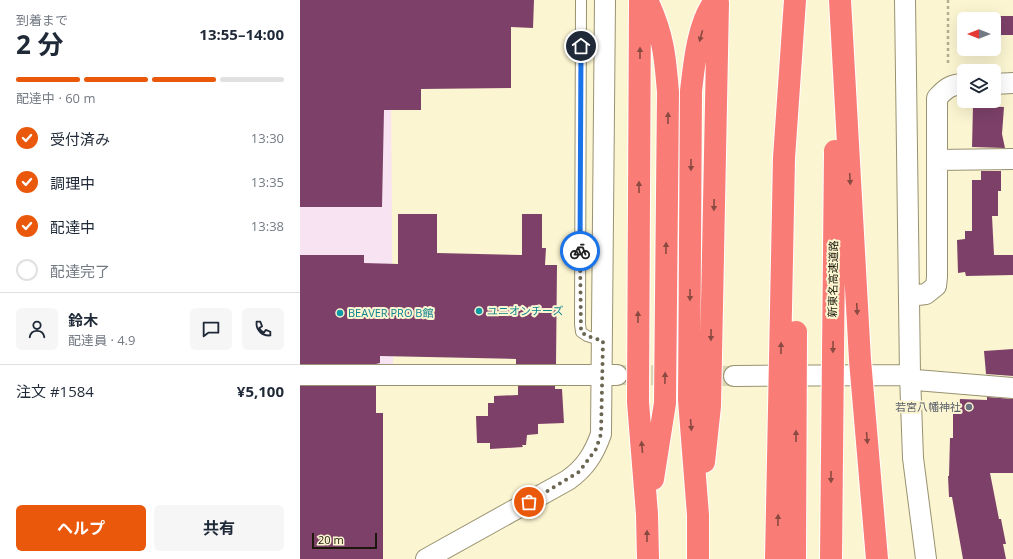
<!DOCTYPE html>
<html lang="ja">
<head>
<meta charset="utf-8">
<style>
  :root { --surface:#fff; --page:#f6f6f7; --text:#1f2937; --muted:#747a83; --line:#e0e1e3; --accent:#ea580c }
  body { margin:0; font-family:"Open Sans","Noto Sans JP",sans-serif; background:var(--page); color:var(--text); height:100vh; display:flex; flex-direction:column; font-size:15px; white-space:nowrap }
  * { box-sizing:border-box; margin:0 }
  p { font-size:13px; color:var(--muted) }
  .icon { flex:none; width:22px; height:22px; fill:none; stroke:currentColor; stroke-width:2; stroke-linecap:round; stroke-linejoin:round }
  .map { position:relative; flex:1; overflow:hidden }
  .side { display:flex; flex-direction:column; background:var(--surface); width:300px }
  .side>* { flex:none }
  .needle { width:26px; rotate:270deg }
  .tools { position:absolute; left:657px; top:12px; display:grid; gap:8px }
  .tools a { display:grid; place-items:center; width:44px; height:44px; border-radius:6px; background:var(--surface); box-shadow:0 4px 16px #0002; font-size:20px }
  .scale { position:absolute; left:12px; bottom:10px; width:65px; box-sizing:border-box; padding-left:4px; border:2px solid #1c190c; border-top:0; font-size:11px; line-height:14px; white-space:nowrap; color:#1c190c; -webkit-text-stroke:3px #fcf5d1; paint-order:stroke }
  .pin { position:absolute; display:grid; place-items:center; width:34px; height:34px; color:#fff; margin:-17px; border:2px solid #fff; border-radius:50%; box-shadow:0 1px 4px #0007 }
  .courier { position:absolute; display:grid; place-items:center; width:40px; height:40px; margin:-20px; border:3px solid #1a73e8; border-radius:50%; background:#fff; color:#222; box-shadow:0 1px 5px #0007 }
  .summary em { font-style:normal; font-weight:700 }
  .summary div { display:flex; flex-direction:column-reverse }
  .summary { display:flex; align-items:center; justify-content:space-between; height:68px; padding:0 16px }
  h1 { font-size:26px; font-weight:700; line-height:30px }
  .bar { display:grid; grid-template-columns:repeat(4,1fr); gap:6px 4px; align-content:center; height:48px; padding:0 16px }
  .bar i { height:5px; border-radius:3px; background:var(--line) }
  .bar .on { background:var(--accent) }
  .bar p { grid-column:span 4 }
  .line { display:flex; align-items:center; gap:10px; padding:0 16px; border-top:1px solid var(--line) }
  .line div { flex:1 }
  .round { display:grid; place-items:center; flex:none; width:42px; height:42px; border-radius:6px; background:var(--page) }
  ol { padding:0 16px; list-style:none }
  li { display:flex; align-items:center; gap:12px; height:44px }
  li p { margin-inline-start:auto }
  li .icon { padding:4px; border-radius:50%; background:var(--accent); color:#fff; stroke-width:4 }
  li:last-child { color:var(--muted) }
  li i { width:22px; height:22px; border:2px solid var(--line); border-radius:50% }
  .cta { display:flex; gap:8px; margin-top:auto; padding:8px 16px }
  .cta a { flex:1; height:46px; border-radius:6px; background:var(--accent); color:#fff; font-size:16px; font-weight:700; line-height:46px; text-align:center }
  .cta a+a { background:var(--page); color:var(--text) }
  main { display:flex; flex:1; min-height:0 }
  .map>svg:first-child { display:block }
  .commercial { fill:#f8e3f2 }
  .building { fill:#7d4169 }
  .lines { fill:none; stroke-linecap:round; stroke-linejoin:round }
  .street-tunnel { stroke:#dad4b3; stroke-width:20; stroke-dasharray:20 10; stroke-linecap:butt }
  .lane-casing { stroke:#999271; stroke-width:12 }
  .street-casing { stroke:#999271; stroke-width:22 }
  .highway-casing { stroke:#fff; stroke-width:24 }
  .path { stroke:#b3ad91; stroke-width:2.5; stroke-dasharray:3 3; stroke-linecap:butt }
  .lane { stroke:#fff; stroke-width:10 }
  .street { stroke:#fff; stroke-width:20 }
  .highway { stroke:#fa7c76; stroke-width:22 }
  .highway-bridge-casing { stroke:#fff; stroke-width:24; stroke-linecap:butt }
  .highway-bridge { stroke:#fa7c76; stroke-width:22 }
  .oneway { fill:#8b4a41 }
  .done { stroke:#6a6651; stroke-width:4; stroke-dasharray:0 7.2 }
  .route { stroke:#1a73e8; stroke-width:5 }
  .culture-dot { fill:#0f9aa8; stroke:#fcf5d1; stroke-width:1.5 }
  .worship-dot { fill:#6b7280; stroke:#fcf5d1; stroke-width:1.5 }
  .labels { text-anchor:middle; stroke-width:4; stroke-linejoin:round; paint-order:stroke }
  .street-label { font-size:11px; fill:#1c190c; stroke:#fcf5d1 }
  .culture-label { font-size:11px; fill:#0d838f; stroke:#fcf5d1; text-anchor:start }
  .worship-label { font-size:11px; fill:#5b616d; stroke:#fcf5d1; text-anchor:end }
</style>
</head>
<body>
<main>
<section class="side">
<div class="summary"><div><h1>2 分</h1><p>到着まで</p></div><em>13:55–14:00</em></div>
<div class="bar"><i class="on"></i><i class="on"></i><i class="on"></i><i></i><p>配達中 · 60 m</p></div>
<ol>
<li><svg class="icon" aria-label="check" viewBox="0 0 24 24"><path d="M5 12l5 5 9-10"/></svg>受付済み<p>13:30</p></li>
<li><svg class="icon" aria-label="check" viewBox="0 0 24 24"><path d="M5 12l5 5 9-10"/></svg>調理中<p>13:35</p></li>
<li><svg class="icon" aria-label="check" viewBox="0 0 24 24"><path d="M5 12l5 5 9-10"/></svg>配達中<p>13:38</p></li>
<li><i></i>配達完了</li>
</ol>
<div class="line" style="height:72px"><a class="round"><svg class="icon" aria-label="person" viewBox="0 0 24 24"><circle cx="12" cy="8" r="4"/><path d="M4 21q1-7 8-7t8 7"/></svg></a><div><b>鈴木</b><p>配達員 · 4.9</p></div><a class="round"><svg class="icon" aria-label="chat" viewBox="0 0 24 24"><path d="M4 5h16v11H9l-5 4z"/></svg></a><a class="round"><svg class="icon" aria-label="phone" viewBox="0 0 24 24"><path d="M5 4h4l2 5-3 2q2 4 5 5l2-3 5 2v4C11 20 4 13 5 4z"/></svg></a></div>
<div class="line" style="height:52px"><div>注文 #1584</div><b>¥5,100</b></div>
<div class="cta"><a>ヘルプ</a><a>共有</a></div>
</section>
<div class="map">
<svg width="713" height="559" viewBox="0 0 713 559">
  <rect width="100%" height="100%" fill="#fcf5d1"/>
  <path class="commercial" d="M0,90L91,91L93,370H0Z"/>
  <path class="building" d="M0,0H234L233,28L211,27V88L121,89V110H84L82,207H0Z
    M660,16H713V35H694V19H664V34H660Z
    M673,106L704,107L702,134L705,148L672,147Z
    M681,171H701V191H698V216H692L694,255H713V275L666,276L665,272L658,273L657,240L665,239V231H672V180H681Z
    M98,214H137V253L222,255V214H242V248H246L245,265H257L256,364H216V359L80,356V363L76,364H0V255H64V263L98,264Z
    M713,349V376L686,374L684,351Z
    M0,386H76V413H83V559H0Z
    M218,386H255V389H262L264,423L238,424V434L227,435L226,445H222L223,447L190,449V443H177L176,416H188V403H194V396L218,395Z
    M687,397L713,399V473H690L699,519H701L706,544H703L706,559H663L652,497H649L648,476H649L650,438H653V405H659L660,399L687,400Z"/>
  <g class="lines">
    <path class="street-tunnel" d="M321,375L434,376"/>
    <defs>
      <path id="lane" d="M281,0L280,324L281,332L287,336L303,341"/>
      <path id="street" d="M605,0L610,375L613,458L626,559
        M694,84L713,83
        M637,160L713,159
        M609,296L626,294L636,286L637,277V98C645,89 651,84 664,84
        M0,375H317
        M434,376L610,375L616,380L713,388
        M126,559L268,480C285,468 294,454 301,434L305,0"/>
      <path id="highway" d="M340,0L338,402L347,514L348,559
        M347,0C363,34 365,55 368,92L365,403L353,479
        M404,462L410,406L418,3
        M398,559V515L389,400L391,91C394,65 398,20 416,0"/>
    </defs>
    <use href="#lane" class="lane-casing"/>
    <use href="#street" class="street-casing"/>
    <use href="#highway" class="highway-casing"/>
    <path class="path" d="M648,0V65"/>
    <use href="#lane" class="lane"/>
    <use href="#street" class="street"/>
    <use href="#highway" class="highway"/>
    <defs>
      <path id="highway-bridge" d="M540,0L560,360L577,559
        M476,559L484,158L495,0
        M495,559L496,332
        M531,559L535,151"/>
    </defs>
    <use href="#highway-bridge" class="highway-bridge-casing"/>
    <use href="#highway-bridge" class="highway-bridge"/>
  </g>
  <defs><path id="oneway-solid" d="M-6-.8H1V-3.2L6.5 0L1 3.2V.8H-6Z"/></defs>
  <g class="oneway">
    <use href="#oneway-solid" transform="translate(401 36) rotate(105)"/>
    <use href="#oneway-solid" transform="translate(340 53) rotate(-90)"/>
    <use href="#oneway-solid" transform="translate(368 118) rotate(-89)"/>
    <use href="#oneway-solid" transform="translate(391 165) rotate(90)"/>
    <use href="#oneway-solid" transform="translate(550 179) rotate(87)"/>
    <use href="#oneway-solid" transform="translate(339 187) rotate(-90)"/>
    <use href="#oneway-solid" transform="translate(414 205) rotate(91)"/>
    <use href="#oneway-solid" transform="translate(366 248) rotate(-89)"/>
    <use href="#oneway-solid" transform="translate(390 295) rotate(90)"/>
    <use href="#oneway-solid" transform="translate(557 309) rotate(87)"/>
    <use href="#oneway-solid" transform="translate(338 317) rotate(-90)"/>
    <use href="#oneway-solid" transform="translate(411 335) rotate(91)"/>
    <use href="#oneway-solid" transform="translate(533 347) rotate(91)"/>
    <use href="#oneway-solid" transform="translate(481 348) rotate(-89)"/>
    <use href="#oneway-solid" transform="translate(365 378) rotate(-89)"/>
    <use href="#oneway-solid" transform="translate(391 425) rotate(85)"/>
    <use href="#oneway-solid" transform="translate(496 436) rotate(-90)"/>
    <use href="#oneway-solid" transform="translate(567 438) rotate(85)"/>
    <use href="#oneway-solid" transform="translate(342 447) rotate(-95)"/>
    <use href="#oneway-solid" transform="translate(531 477) rotate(90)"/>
    <use href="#oneway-solid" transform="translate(478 520) rotate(-89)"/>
    <use href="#oneway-solid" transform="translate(347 536) rotate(-90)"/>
  </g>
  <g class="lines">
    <path class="done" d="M229,502L279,472L296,449L301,434L303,341L287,336L281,332L280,251"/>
    <path class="route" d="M280,251L281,46"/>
  </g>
  <g class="culture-dot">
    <circle cx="179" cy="311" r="4"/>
    <circle cx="40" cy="313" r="4"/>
  </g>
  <circle class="worship-dot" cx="669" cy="407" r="4"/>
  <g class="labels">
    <g class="street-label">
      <text transform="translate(533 279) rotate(-89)" y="4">新東名高速道路</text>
    </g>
    <g class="culture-label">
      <text x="187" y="315">ユニオンチーズ</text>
      <text x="48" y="317">BEAVER PRO B館</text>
    </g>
    <g class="worship-label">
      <text x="661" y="411">若宮八幡神社</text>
    </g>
  </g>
</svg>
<div class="tools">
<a><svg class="needle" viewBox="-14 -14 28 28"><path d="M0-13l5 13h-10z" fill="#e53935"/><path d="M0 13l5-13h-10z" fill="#747a83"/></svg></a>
<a><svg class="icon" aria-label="layers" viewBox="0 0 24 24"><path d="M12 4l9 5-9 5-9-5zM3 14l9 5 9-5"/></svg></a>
</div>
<div class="scale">20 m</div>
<div class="pin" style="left:229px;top:502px;background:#ea580c"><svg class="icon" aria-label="bag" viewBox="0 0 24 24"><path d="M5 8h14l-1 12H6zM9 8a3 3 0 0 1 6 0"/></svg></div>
<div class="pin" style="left:281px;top:46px;background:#1f2937"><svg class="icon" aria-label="home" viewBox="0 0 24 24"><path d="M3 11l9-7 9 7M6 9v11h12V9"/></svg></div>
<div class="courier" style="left:280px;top:251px"><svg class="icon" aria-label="bike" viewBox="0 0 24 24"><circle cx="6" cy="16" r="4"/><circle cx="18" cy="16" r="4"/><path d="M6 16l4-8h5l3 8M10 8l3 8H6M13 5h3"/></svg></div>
</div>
</main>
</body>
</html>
